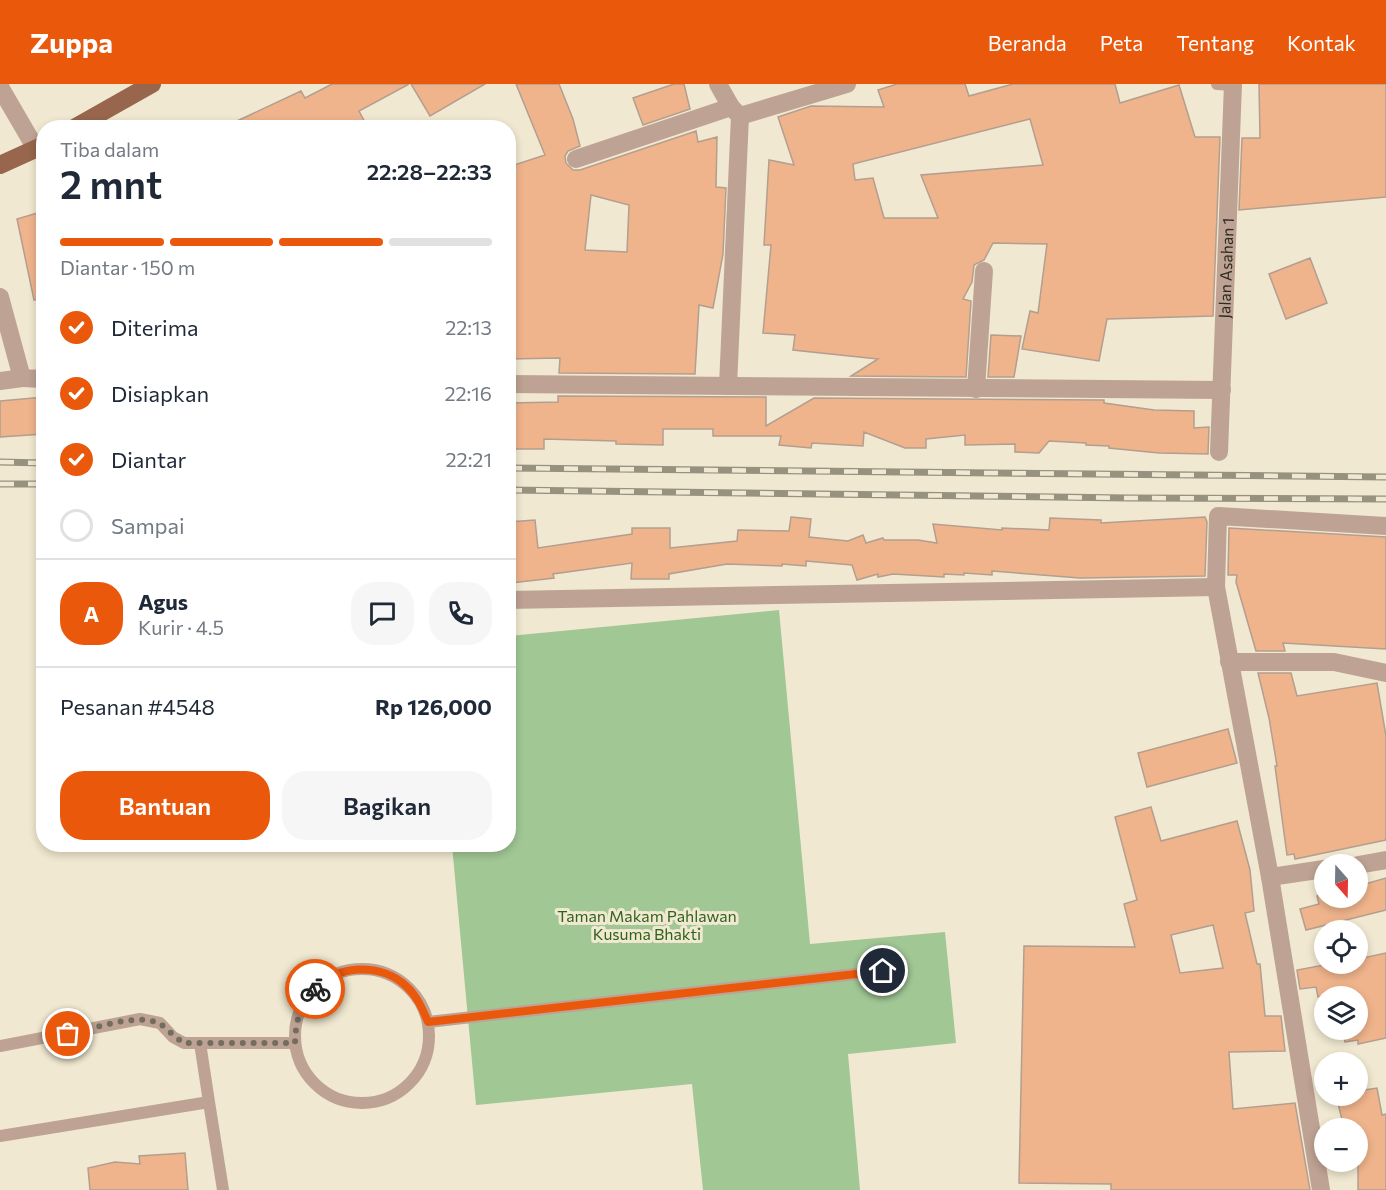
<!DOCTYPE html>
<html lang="id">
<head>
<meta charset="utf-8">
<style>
  :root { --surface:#fff; --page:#f6f6f7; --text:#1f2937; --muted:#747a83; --line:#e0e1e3; --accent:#ea580c }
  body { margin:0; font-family:Commissioner,sans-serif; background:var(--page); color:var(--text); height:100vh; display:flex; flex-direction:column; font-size:22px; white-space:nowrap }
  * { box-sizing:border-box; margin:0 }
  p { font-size:20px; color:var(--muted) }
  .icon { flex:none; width:33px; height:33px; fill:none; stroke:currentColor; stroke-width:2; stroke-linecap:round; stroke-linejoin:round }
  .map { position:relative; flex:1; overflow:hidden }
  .sheet { position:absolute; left:36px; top:36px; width:480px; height:732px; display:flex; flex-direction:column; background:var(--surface); border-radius:24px; box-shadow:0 3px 9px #0003 }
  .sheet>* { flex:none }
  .needle { width:39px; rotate:160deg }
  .fabs { position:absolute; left:1314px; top:770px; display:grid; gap:12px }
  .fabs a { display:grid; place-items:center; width:54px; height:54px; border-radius:50%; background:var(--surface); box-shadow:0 3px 9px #0003; font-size:30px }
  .pin { position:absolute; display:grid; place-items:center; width:51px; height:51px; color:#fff; margin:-26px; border:3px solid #fff; border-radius:50%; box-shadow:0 2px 6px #0007 }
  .courier { position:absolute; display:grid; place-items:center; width:60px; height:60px; margin:-30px; border:4px solid #ea580c; border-radius:50%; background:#fff; color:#222; box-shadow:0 2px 8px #0007 }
  .summary em { font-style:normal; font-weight:600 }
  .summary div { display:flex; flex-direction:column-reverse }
  .summary { display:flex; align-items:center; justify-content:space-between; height:102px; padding:0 24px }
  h1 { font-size:39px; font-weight:600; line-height:45px }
  .bar { display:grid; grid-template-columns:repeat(4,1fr); gap:9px 6px; align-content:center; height:72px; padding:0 24px }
  .bar i { height:8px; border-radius:4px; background:var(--line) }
  .bar .selected { background:var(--accent) }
  .bar p { grid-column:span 4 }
  .line { display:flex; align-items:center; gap:15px; padding:0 24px; border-top:2px solid var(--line) }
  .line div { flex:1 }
  .round { display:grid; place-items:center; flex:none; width:63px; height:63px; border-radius:24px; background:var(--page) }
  ol { padding:0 24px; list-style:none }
  li { display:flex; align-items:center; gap:18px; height:66px }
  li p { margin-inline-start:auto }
  li .icon { padding:6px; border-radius:50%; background:var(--accent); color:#fff; stroke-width:4 }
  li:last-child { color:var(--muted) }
  li i { width:33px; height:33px; border:3px solid var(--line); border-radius:50% }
  .action { display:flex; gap:12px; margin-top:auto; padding:12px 24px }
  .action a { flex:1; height:69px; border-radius:24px; background:var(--accent); color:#fff; font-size:24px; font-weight:600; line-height:69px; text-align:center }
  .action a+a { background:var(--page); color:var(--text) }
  header { display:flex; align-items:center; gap:36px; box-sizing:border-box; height:84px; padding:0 30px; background:var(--accent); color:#fff }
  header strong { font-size:28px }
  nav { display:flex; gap:33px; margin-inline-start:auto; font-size:21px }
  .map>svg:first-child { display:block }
  .green { fill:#a1c795 }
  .building { fill:#efb48c; stroke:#b39e8f; stroke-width:1.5; fill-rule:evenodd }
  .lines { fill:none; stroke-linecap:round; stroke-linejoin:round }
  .lane { stroke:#bea293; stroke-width:12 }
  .street { stroke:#bea293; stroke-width:18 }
  .primary { stroke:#97664c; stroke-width:18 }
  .rail-casing { stroke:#979180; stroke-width:7 }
  .rail { stroke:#f0e8d0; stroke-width:4.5; stroke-dasharray:14; stroke-linecap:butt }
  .done { stroke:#726d5f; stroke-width:6; stroke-dasharray:0 10.8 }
  .route { stroke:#ea580c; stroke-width:8 }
  .labels { text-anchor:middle; stroke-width:6; stroke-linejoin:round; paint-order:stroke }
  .street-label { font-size:16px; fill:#2e2b22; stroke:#f0e8d0 }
  .park-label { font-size:16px; fill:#2f631c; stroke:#f0e8d0 }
</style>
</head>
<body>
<header>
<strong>Zuppa</strong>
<nav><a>Beranda</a><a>Peta</a><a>Tentang</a><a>Kontak</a></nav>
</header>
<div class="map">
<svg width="1386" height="1106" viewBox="0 0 1386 1106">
  <rect width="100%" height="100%" fill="#f0e8d0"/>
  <path class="green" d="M779,526L810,860L945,848L956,959L848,970L860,1106H703L692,1000L476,1021L452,761L508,760L509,552Z"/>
  <path class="building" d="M332,0H409L359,27L368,44H222L301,7L305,14Z
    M411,0H485L430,32Z
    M516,0H559L573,35L580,62L568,67L565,72L566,79L573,86H580L696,47L698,58L717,53L716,103L726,104L723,170L713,224L699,221L695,290L559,289L560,274L508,275V83L545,71ZM591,111L629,121L627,168L585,166Z
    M674,0H684L690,25L643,41L633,14Z
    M897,0H965L969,12L1013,0H1115L1120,19L1179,1L1195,53H1220L1213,232L1107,235L1099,277L1022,265L1030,227L1038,229L1047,160L993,159L984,176L974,181L972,198L963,215L971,217L966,293L851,292L878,275L793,266L795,251L763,249L771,161H764L769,76L794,81L778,33L811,22L884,23L878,6ZM1030,35L1043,81L921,91L938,134H884L873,94L855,96L853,80Z
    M1259,0H1386V113L1239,126L1242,54H1260Z
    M44,127V215L34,216L17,135Z
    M1310,174L1327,219L1286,235L1269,190Z
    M991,251L1021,252L1014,293H988Z
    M558,312L766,313V342L814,314L1104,316V319L1154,326L1194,327V344L1209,343L1208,370L1159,369L1109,364V362L1086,361V359L1049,357L1039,369L1015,368V360L965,361V351L926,355V364H905L864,348L863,362L812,359L811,364L779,361L781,352H713V345H663V361L616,360V357L544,355V365H508V319L558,318Z
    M44,313V350L0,353V317Z
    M791,433L811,435L809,453L848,457L863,451L866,459L883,454L884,456H918L937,459L933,440L1002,446V444L1049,446L1050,434L1101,436V439L1205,433L1207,438L1205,492L1080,494L992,487V491L964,489V491L944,490V493L893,490L878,493V490L857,496L852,481L806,477V482L782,480V482L727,480L669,490V495H631L632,479L553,490L554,494L511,499L508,477V471H511L508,438L535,436L538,464L632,450V444H670V464L737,457L738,446L789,447Z
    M1229,444L1386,453V565L1283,559L1285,567H1256L1236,498L1237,491H1228Z
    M1258,589H1291L1297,612L1377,599L1386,652V756L1295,775L1294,770L1287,771L1275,682H1277L1269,634Z
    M1228,645L1237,679L1147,703L1138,669Z
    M1151,723L1161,757L1237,737L1250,786L1254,827L1245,829L1257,880H1260L1265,932H1281L1285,967L1229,968L1233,1025L1295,1019L1310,1106H1111V1100L1019,1099L1024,862L1135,863L1124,820L1137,816L1115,733ZM1213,841L1223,884L1180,889L1171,851Z
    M1386,794V826L1306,846L1300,825L1319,820L1317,812L1324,810V813H1358V802Z
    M1386,869V954L1358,960V956L1345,958L1342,945H1358V912H1337L1336,910L1318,913L1316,903L1300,905L1297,886L1335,879H1358V875Z
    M1377,1004L1382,1031L1386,1030V1106H1358V1044H1344L1336,1011H1358V1007Z
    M185,1069L188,1106H90L88,1084L115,1078L140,1080L139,1072Z"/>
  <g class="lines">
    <path class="lane" d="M1217,0L1233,1
      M295 952a67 67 0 1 1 134 0a67 67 0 1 1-134 0Z
      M428,938L883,887
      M0,962L140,935L160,939L173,953L184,959H295
      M209,1018L223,1106
      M0,1052L209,1018L200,959"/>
    <g class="street">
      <path d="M718,0L731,23"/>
      <path d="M0,3L36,65"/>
      <path d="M576,75L731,23L740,32L847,0"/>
      <path d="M0,213L22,294L44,295"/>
      <path d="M0,297L22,294"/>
      <path d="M508,300L1222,306"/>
      <path d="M728,302L740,32"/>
      <path d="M976,305L984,187"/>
      <path id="s1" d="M1219,368L1233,0"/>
      <path d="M508,516L1216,503"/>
      <path d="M1229,578H1334L1386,589"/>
      <path d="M1358,781L1386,776"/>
      <path d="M1270,793L1324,785"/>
      <path d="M1321,1106L1270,793L1216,503L1218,432L1386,442"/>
    </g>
    <path class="primary" d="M74,44L152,0
      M0,81L44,61"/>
    <defs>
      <path id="rail" d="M0,378L44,379
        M508,384L1386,393
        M0,400H44
        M508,406L1129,414L1386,415"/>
    </defs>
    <use href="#rail" class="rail-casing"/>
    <use href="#rail" class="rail"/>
  </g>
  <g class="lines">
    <path class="done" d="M68,950C92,945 136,929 158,939C164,941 175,954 184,959H295C296,936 299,923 315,905"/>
    <path class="route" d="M315,905C337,880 382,879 406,902C417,912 422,924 428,938L883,887"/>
  </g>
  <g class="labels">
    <g class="street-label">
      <text dy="6" stroke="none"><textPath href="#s1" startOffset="184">Jalan Asahan 1</textPath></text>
    </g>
    <g class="park-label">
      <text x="647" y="838">Taman Makam Pahlawan<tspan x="647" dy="18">Kusuma Bhakti</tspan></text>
    </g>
  </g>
</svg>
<div class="fabs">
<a><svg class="needle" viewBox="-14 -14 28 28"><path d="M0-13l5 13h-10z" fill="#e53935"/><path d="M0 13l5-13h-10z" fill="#747a83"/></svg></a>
<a><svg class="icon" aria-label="locate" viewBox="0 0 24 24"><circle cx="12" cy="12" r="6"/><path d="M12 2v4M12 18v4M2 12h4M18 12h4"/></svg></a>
<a><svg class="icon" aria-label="layers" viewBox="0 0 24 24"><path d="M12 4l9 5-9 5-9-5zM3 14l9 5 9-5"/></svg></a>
<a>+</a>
<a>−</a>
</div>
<div class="pin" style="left:68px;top:950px;background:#ea580c"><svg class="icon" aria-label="bag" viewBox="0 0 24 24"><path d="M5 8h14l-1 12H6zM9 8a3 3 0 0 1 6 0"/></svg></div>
<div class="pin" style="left:883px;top:887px;background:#1f2937"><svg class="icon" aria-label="home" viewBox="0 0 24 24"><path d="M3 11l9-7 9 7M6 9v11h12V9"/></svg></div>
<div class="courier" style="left:315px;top:905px"><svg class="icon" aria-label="bike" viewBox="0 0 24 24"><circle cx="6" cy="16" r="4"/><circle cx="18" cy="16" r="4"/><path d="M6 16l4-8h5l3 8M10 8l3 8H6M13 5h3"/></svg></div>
<section class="sheet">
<div class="summary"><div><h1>2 mnt</h1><p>Tiba dalam</p></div><em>22:28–22:33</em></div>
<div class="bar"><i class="selected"></i><i class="selected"></i><i class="selected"></i><i></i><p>Diantar · 150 m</p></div>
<ol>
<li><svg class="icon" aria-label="check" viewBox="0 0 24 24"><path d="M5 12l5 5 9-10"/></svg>Diterima<p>22:13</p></li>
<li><svg class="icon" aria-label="check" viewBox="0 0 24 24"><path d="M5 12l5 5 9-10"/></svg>Disiapkan<p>22:16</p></li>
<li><svg class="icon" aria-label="check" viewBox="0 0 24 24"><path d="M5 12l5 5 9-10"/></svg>Diantar<p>22:21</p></li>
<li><i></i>Sampai</li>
</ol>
<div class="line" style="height:108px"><b class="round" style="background:var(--accent);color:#fff">A</b><div><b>Agus</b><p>Kurir · 4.5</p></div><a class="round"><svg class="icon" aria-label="chat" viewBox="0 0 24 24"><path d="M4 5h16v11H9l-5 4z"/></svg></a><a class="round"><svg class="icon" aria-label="phone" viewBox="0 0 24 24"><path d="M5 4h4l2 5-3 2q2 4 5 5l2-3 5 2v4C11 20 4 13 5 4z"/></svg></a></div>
<div class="line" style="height:78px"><div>Pesanan #4548</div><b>Rp 126,000</b></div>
<div class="action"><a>Bantuan</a><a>Bagikan</a></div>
</section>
</div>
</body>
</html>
